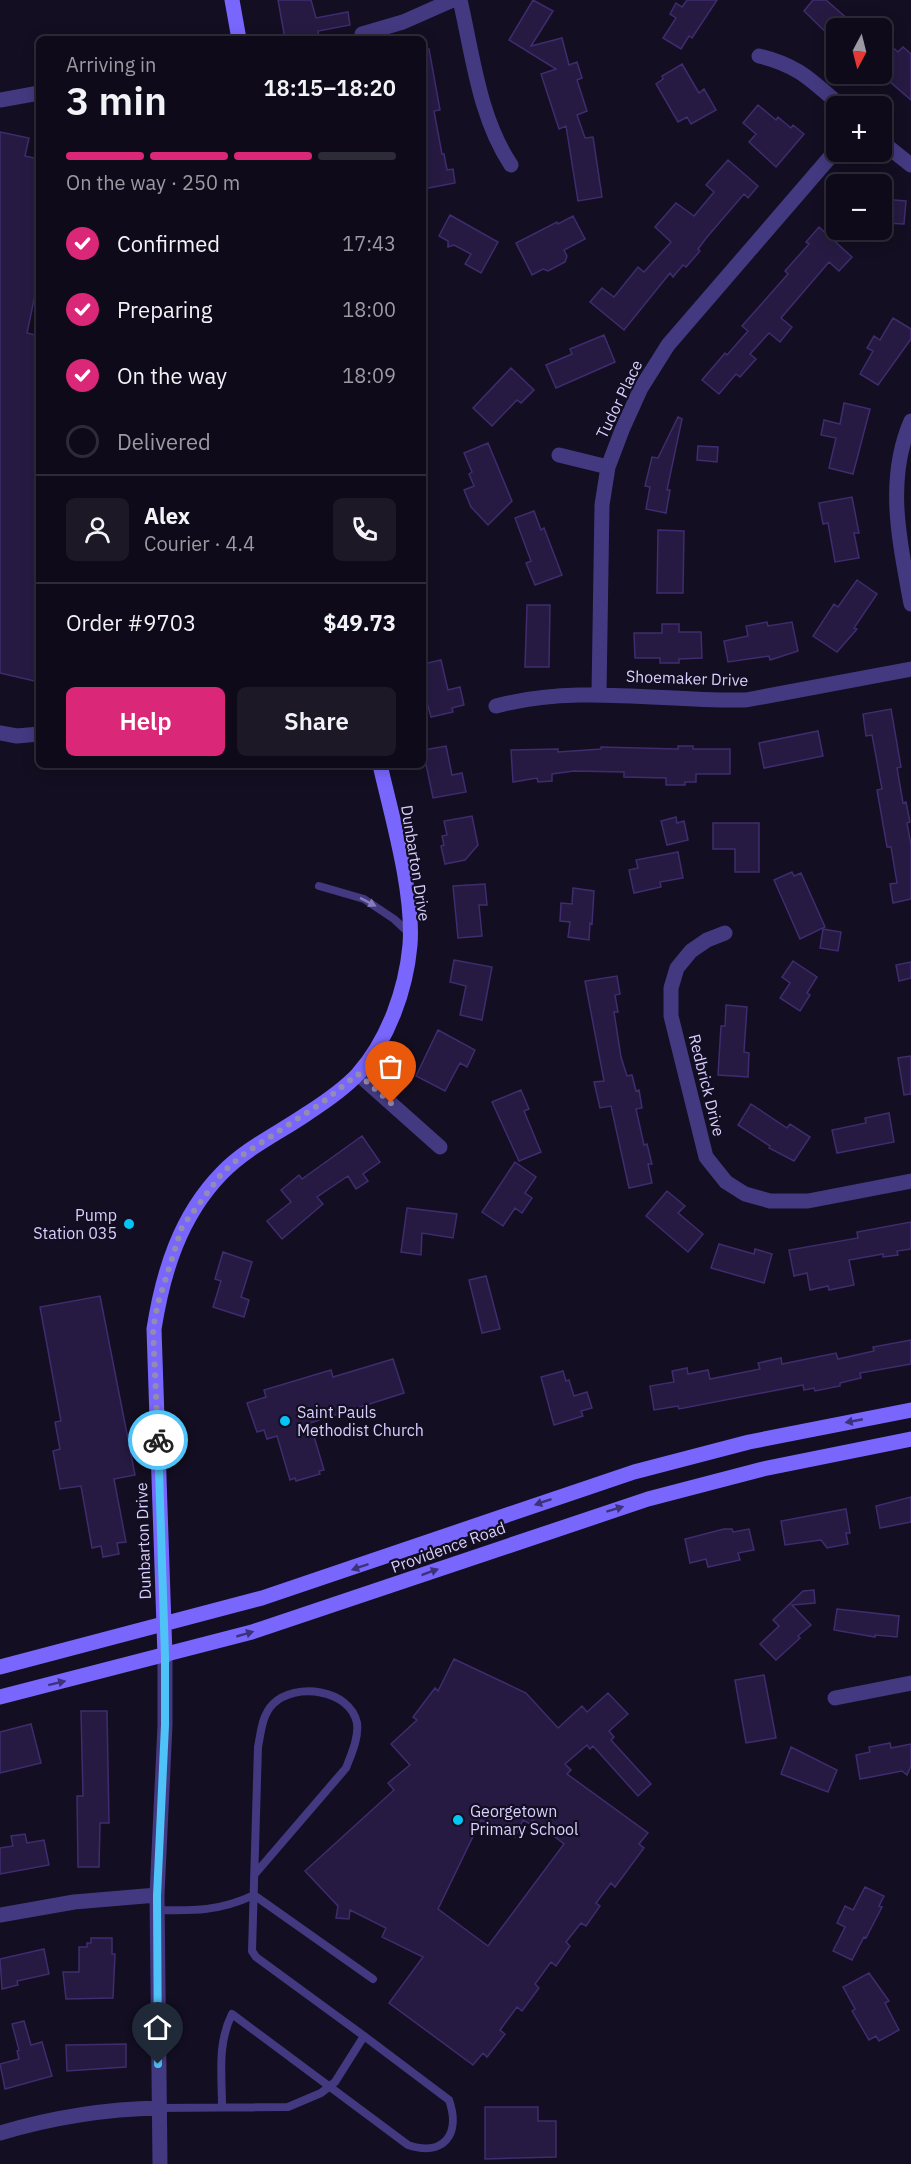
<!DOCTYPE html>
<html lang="en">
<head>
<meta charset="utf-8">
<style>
  :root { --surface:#0e0a19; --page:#1c1826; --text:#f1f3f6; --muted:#9b9aa2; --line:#2e2b38; --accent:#db2777 }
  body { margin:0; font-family:"IBM Plex Sans",sans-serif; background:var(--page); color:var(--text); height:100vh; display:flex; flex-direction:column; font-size:22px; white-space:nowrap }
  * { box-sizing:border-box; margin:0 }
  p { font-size:20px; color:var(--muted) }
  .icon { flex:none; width:33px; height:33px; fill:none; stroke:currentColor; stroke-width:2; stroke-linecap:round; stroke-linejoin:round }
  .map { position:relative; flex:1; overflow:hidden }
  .details { position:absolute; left:36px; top:36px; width:390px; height:732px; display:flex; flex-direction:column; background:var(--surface); border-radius:9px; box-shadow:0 3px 15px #0003,0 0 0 2px var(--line) }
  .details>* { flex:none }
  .needle { width:39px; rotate:187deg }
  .tools { position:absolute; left:826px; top:18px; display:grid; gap:12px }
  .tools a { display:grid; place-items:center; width:66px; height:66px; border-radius:9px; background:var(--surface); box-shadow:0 3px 15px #0003,0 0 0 2px var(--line); font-size:30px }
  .pin { position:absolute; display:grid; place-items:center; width:51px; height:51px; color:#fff; margin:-62px -26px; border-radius:50% 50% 50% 0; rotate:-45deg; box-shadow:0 0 6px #0007 }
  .pin .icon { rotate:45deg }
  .courier { position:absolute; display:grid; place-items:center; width:60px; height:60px; margin:-30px; border:4px solid #4fc3f7; border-radius:50%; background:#fff; color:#222; box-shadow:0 2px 8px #0007 }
  .summary em { font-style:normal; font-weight:600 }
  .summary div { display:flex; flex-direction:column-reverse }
  .summary { display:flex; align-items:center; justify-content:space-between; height:102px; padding:0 30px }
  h1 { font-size:39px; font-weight:600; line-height:45px }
  .bar { display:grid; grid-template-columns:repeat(4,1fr); gap:9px 6px; align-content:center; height:72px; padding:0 30px }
  .bar i { height:8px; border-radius:4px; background:var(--line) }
  .bar .active { background:var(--accent) }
  .bar p { grid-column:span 4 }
  .line { display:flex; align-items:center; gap:15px; padding:0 30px; border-top:2px solid var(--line) }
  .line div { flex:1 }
  .round { display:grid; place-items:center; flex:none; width:63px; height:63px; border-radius:9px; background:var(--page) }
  ol { padding:0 30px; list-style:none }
  li { display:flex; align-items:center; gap:18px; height:66px }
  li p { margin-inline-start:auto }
  li .icon { padding:6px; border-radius:50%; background:var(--accent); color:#fff; stroke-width:4 }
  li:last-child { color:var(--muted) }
  li i { width:33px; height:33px; border:3px solid var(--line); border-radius:50% }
  .action { display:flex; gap:12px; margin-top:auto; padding:12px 30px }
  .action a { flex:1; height:69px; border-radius:9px; background:var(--accent); color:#fff; font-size:24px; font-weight:600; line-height:69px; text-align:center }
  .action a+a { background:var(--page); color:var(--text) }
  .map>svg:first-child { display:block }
  .building { fill:#261a42; stroke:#3f2c6e; stroke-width:1.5; fill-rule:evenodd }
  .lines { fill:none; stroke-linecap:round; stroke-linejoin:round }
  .lane { stroke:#433980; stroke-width:8 }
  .street { stroke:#433980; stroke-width:15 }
  .secondary { stroke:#7967fd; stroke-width:15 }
  .oneway { fill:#867cb9 }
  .oneway2 { fill:#3c3279 }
  .done { stroke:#948bb1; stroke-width:6; stroke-dasharray:0 10.8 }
  .route { stroke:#4fc3f7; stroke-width:8 }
  .poi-dot { fill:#04c6f5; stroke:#130e21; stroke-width:2 }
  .labels { text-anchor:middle; stroke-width:4.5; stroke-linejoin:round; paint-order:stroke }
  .street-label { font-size:16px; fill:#d9cffe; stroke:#130e21 }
  .poi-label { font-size:16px; fill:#d9cffe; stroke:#130e21; text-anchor:start }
</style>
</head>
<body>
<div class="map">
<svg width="911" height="2164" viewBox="0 0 911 2164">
  <rect width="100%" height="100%" fill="#130e21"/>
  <path class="building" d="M278,0H311L316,18L348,12L350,25L318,31L319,39H285Z
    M533,0L553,11L531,46L562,38L569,65L577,62L582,78L577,80L587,111L577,115L585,138L593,137L602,197L578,201L566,126L559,129L541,74L556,69L509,40Z
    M687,0H717L692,38L689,36L681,49L663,38L676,18L670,14L676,3L682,7Z
    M813,0H826L858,28H837V43L804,11Z
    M882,38L898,52L903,47L911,54V100L882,75Z
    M423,49H429L440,110L434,111L442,154H444L447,170L453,169L455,183L423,189Z
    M682,64L699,93L704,89L716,110L691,124L687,117L678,122L656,84L663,79L662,76Z
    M758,105L776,120L778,117L791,128L793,125L804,134L776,167L749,142L756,134L743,123Z
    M0,132L29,138L25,156L39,159V296L35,295L27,333L39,336V682L0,673Z
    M728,160L758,186L748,198L744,194L707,237L698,249L700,251L686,267L683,265L673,277L670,273L624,330L590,302L602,288L614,297L638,267L644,272L671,242L655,227L676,203L694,216L714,192L706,185Z
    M882,199L906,201L904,224L882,223Z
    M450,215L498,242L481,273L465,264L471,254L454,245L448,247V241L439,236Z
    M573,216L585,239L564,250L567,256L565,262L548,271L543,269L532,275L516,243L557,222L558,224Z
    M819,227L852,257L839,271L829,262L781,318L792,327L780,342L769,333L750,354L756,359L740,377L736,374L719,394L702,380L725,353L727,355L748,331L742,326L788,274L785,271L809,244L806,242Z
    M893,318L911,329V339L878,385L860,374L873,351L867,348L874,336L880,340Z
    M604,335L615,362L556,388L546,365L572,354L570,349Z
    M511,368L534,390L521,403L517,400L492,426L473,408Z
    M844,403L870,409L853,474L829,468L836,438L821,435L824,420L840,424Z
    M678,417L682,419L667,490H670L666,513L646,509L650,487L645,486L652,457L658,458Z
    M488,443L512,501L488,525L471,507L464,490L474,486L469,474L472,472L464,453Z
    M698,446L718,447L717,462L697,460Z
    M852,497L859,533H854L859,558L835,562L828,523L823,524L819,503Z
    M534,511L541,530L544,528L562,575L535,585L526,563L531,561L515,518Z
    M658,530L684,531L683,593H657Z
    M857,580L877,594L854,628L857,629L837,652L813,636L834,604L838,607Z
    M527,605H550L549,667H525Z
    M767,622L768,626L792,622L798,651L770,660L769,656L728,662L724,641L748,636L746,626Z
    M662,624H679V632H701L702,658L679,659V663H660V658H635L634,633H662Z
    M441,660L448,690L460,687L464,705L452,708L453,712L431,717L423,688V664Z
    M891,709L901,767L897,768L903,803L906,802L910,822L907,823L911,845V899L893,903L890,884L897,883L891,847H887L877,790L882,789L872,735L866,736L863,714Z
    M818,731L823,756L764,768L759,743Z
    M446,746L452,775L462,773L466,792L433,798L423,750Z
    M678,746H693V749H730V774H696V782H685V785H666V778L624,777V772L574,771L552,774V781L538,782L537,778L513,782L511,750L558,749V752L601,749V747L678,749Z
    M472,816L478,845L465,860L445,864L441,846L444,845L442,836L447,835L444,821Z
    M676,817L677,823L684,821L688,840L667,845L661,821Z
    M713,823H759V872H735V849H713Z
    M678,852L683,878L660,882L661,887L634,893L629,870L638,868L636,860Z
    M792,872L794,876L801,873L825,927L800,939L774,880Z
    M485,884L487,905H479L482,936L458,938L453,886Z
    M573,888L594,891L592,924L590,923L589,940L568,937L570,922L560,921L561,903L572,904Z
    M823,929L841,932L838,951L820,948Z
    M454,960L492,967L482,1020L460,1015L466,986L450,982Z
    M793,961L817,977L807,993L810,995L800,1011L780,998L790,983L782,977Z
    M911,962V978L899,981L896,965Z
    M617,976L620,994L615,995L618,1012H614L621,1057L627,1076L632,1075L636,1091L639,1090L642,1108L636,1109L644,1145L647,1144L652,1164H648L652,1183L629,1188L611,1106L600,1108L594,1082L604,1081L585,981Z
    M726,1005L747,1007L744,1052L749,1053L748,1077L718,1075L721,1026H725Z
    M438,1030L475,1050L467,1067L460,1063L445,1091L416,1076Z
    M911,1056V1094L904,1095L898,1058Z
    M521,1090L529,1109L524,1111L541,1152L519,1161L492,1102Z
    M751,1104L787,1128L790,1124L810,1137L794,1161L769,1148L770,1146L738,1125Z
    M889,1113L894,1142L837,1153L832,1130L866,1123L865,1118Z
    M362,1136L380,1162L363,1174L368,1181L356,1189L348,1176L317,1197L323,1204L282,1239L267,1221L291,1202L281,1190L299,1175L302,1179Z
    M515,1162L536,1177L525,1193L532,1198L522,1213L515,1208L503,1226L482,1212Z
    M667,1191L685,1206L678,1213L703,1234L688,1252L646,1216Z
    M407,1208L457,1214L453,1238L422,1233L421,1255L401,1252Z
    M911,1222V1249L897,1251L898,1255L883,1257V1254L849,1260L854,1285L829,1290L828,1286L810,1290L807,1273L794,1276L789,1250L858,1238L857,1232Z
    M719,1244L754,1254L755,1249L772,1254L764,1283L711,1268Z
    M223,1252L252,1262L241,1297L249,1300L244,1317L213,1307L221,1281L215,1279Z
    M486,1276L500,1329L482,1333L469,1280Z
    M100,1296L135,1475L114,1479L126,1542L117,1543L119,1554L103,1557L101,1546L92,1548L81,1486L60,1489L53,1451L60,1449L55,1422L61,1421L40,1307Z
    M911,1340V1364L860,1373L861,1378L840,1383V1386L815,1391L814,1388L804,1390L803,1385L679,1409L678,1406L654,1410L650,1386L674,1382L672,1371L687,1368L688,1374L708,1370L710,1379L760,1369L758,1363L781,1358L782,1364L836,1353L838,1359L874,1351L873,1347Z
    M393,1359L404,1393L310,1423L324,1470L319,1471L320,1474L296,1481L295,1478L290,1480L277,1436L267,1439L264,1430L257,1432L247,1403L266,1397L264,1390L331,1370L333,1377Z
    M563,1371L566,1381L569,1380L574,1396L587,1392L592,1408L581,1411L583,1416L554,1425L541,1377Z
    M911,1497V1522L880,1528L876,1506Z
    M846,1509L850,1533H846L848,1544L827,1548L821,1540L785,1545L781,1521Z
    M724,1529H732L733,1532L749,1529L754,1550L738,1553L740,1560L708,1567L706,1559L690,1563L685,1539Z
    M814,1590L815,1603L792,1605L811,1625L798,1636L800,1638L776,1660L760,1644L779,1626L773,1620L803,1591Z
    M837,1609L899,1616L897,1637L875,1635V1637L834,1630Z
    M454,1659L526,1693L558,1728L582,1706L587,1712L608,1693L628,1714L609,1731L614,1737L611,1740L651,1784L638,1796L593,1746L590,1749L587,1745L565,1764L571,1770L567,1774L648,1833L639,1844L644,1848L615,1887L611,1883L596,1903L600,1906L586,1926L581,1923L566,1942L570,1946L556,1966L551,1962L535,1984L539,1988L522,2011L517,2007L500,2030L505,2034L487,2057L483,2053L473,2065L389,2003L423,1957L382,1937L386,1928L350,1910L349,1919L336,1918L338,1906L305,1871L394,1790L388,1783L410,1765L391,1744L417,1720L413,1717L435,1688L438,1691ZM481,1820L515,1837L523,1820L530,1824L533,1820L564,1844L488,1946L438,1909Z
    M764,1675L776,1738L746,1743L735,1680Z
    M81,1711H107L109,1823H100L99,1867H78L77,1796H83Z
    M31,1724L41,1763L0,1773V1732Z
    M890,1743L891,1748L911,1744V1766L907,1775L902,1771L860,1779L856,1755L870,1752L869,1747Z
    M791,1747L837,1770L828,1792L781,1774Z
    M25,1834L27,1843L44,1840L49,1865L0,1874V1848L13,1846L11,1836Z
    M865,1887L884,1896L879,1906L882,1907L866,1938L864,1937L852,1960L833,1951L845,1927L837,1923L845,1906L853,1910Z
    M91,1938H112V1954H115L113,1998L66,1999L63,1972H79V1947H87V1943H91Z
    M44,1949L49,1974L17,1981L18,1985L2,1989L0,1959Z
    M869,1973L889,2001L885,2003L899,2030L879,2041L876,2036L869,2040L852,2011L855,2009L843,1987Z
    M24,2021L31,2045L42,2042L52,2076L5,2089L0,2064L19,2059L17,2051L19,2050L12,2024Z
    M126,2044V2067L67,2071L66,2045Z
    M485,2107H538V2121H556V2157L485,2159Z"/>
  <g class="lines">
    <path class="lane" d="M319,886L364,899L394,919L409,933
      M157,1910C194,1911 220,1911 254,1895L373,1979
      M222,2107C222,2075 217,2044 232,2014L408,2145C444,2157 461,2134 449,2100L364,2036
      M159,2108L288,2107L321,2093L335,2082L364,2036L256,1957L252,1951L258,1747C261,1732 262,1715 273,1704C295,1682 350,1689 357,1723C359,1738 351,1755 346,1768L255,1874"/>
    <path class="street" d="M460,0C473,56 479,117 511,165
      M362,34L403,22L453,0
      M759,56C798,65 812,81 841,106
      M0,100L39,93
      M882,142L911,165
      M911,421C885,481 900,543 911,604
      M559,455L608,467
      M599,693L602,505L608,467L622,430L641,388L668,345L837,149
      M496,706C579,684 663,702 746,700L911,669
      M0,733L17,736L39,734
      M725,933L707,940L691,951L677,968L671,988V1016L706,1157L726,1182L745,1194L770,1201H808L911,1181
      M358,1074L440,1147
      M835,1698L911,1683
      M0,1915L74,1902L157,1895
      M0,2133C54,2117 103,2109 159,2108
      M160,2164L157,1895L165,1725V1656"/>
    <path class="secondary" d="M232,0L239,39
      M165,1656L154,1329C163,1272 180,1216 222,1173C246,1148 279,1133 308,1113C325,1102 344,1089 358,1074C388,1040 406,990 410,945C414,892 392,817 380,765
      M0,1667L262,1598L634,1472L749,1442L911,1410
      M0,1697L252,1632L648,1499L763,1469L911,1439"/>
  </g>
  <defs><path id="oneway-solid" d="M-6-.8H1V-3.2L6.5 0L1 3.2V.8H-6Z" transform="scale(1.5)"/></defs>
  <use class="oneway" href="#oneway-solid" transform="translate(368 902) rotate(27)"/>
  <g class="oneway2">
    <use href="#oneway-solid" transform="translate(854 1421) rotate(169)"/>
    <use href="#oneway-solid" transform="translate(543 1502) rotate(161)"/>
    <use href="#oneway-solid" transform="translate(615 1509) rotate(-17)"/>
    <use href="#oneway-solid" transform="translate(360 1567) rotate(161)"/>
    <use href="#oneway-solid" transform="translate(430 1572) rotate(-20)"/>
    <use href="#oneway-solid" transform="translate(245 1634) rotate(-16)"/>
    <use href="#oneway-solid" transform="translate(57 1683) rotate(-14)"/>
  </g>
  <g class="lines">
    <path class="done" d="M158,1440L153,1329L158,1303L182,1227L222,1173L244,1154L323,1102L358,1074L391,1103"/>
    <path class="route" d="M158,1440L165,1656V1725L157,1896L158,2064"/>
  </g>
  <g class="poi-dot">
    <circle cx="129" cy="1224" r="6"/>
    <circle cx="285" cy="1421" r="6"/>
    <circle cx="458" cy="1820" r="6"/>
  </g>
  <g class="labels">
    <g class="street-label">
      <text transform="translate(619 399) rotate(-64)" y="6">Tudor Place</text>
      <text transform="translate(687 678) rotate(2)" y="6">Shoemaker Drive</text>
      <text transform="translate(416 863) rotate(81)" y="6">Dunbarton Drive</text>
      <text transform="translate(707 1085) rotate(76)" y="6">Redbrick Drive</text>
      <text transform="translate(143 1541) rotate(-92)" y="6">Dunbarton Drive</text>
      <text transform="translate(448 1547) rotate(-20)" y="6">Providence Road</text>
    </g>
    <g class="poi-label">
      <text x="117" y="1221" text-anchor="end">Pump<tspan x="117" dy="18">Station 035</tspan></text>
      <text x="297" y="1418">Saint Pauls<tspan x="297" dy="18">Methodist Church</tspan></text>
      <text x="470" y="1817">Georgetown<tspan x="470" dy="18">Primary School</tspan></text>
    </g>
  </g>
</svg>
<div class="tools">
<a><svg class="needle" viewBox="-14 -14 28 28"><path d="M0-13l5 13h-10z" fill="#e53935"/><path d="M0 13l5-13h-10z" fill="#9b9aa2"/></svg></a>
<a>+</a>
<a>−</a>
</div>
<div class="pin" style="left:391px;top:1103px;background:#ea580c"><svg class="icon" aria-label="bag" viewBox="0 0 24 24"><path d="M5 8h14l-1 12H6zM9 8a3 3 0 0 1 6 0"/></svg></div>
<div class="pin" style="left:158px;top:2064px;background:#1f2937"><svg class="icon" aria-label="home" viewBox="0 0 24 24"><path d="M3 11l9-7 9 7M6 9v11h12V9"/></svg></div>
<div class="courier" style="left:158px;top:1440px"><svg class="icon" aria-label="bike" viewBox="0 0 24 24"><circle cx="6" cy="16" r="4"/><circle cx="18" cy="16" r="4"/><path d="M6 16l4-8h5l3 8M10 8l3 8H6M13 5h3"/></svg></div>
<section class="details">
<div class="summary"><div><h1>3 min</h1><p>Arriving in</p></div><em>18:15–18:20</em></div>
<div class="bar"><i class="active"></i><i class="active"></i><i class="active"></i><i></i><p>On the way · 250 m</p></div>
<ol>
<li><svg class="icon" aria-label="check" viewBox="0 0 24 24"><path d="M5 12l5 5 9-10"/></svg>Confirmed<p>17:43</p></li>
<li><svg class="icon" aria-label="check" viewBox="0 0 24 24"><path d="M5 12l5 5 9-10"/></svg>Preparing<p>18:00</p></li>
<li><svg class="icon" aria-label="check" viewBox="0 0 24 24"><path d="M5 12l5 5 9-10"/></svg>On the way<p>18:09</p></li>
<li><i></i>Delivered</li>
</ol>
<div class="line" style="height:108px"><a class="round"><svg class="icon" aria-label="person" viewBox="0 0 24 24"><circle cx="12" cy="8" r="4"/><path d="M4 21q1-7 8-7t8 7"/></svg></a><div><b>Alex</b><p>Courier · 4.4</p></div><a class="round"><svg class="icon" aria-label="phone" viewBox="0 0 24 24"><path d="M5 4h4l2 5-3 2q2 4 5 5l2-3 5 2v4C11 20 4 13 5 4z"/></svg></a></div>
<div class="line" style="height:78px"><div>Order #9703</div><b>$49.73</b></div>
<div class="action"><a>Help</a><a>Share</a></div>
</section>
</div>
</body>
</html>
